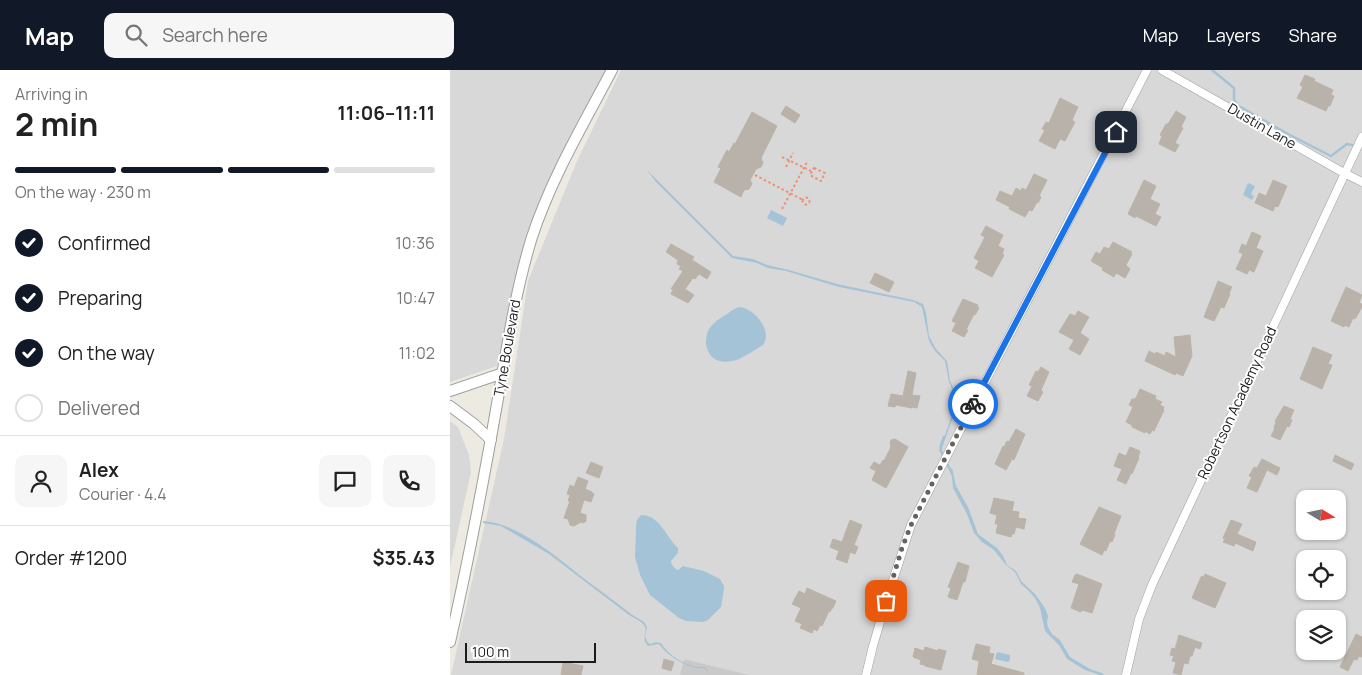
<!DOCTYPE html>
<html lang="en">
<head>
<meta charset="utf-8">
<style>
  :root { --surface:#fff; --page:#f6f6f6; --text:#222; --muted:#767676; --line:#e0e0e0; --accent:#111827 }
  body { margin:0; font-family:Manrope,sans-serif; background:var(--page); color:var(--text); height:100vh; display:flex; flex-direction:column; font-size:19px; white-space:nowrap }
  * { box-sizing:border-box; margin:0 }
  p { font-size:16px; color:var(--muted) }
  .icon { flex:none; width:28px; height:28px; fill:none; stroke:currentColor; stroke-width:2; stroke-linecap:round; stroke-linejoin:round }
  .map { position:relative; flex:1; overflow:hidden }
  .drawer { display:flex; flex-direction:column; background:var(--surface); width:450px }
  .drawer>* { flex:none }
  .needle { width:32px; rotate:100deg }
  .buttons { position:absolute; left:846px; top:420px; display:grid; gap:10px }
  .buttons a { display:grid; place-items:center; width:50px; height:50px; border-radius:10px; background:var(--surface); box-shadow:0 1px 4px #0004; font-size:25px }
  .scale { position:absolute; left:15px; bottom:12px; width:131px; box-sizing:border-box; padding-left:5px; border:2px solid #1b1b1b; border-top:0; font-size:14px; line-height:18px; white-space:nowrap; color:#1b1b1b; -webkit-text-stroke:4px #fff; paint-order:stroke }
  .pin { position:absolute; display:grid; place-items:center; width:42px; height:42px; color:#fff; margin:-21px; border-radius:10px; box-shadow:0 2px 8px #0006 }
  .courier { position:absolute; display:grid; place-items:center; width:50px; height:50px; margin:-25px; border:4px solid #1a73e8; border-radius:50%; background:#fff; color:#222; box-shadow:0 1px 6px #0007 }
  .summary em { font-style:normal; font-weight:700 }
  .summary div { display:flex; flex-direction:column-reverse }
  .summary { display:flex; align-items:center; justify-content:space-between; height:85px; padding:0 15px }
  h1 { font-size:32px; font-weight:700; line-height:38px }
  .bar { display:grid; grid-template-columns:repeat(4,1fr); gap:8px 5px; align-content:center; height:60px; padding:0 15px }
  .bar i { height:6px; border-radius:4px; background:var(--line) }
  .bar .current { background:var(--accent) }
  .bar p { grid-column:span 4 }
  .line { display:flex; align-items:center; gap:12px; padding:0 15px; border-top:1px solid var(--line) }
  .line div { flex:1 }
  .round { display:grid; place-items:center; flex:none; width:52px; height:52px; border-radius:10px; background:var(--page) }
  ol { padding:0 15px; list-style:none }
  li { display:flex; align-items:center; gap:15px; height:55px }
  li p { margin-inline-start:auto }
  li .icon { padding:5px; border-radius:50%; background:var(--accent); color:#fff; stroke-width:4 }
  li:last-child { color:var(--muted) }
  li i { width:28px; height:28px; border:2px solid var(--line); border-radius:50% }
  header { display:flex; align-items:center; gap:30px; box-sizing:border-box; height:70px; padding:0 25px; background:var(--accent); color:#fff }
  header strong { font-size:24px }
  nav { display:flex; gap:28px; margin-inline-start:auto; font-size:18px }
  .search { width:350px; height:45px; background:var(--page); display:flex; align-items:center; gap:12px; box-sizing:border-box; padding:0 18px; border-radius:10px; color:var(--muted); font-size:19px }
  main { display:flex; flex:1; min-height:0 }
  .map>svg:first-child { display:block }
  .residential { fill:#d9d8d8; fill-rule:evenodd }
  .religious { fill:#c9c9c9 }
  .water { fill:#a5c3d6 }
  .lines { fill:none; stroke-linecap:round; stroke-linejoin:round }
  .stream { stroke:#a5c3d6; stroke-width:2.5 }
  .building { fill:#b8b2ab; stroke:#bcb3a5 }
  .minor-casing { stroke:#9f9f9f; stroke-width:9 }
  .tertiary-casing { stroke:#9f9f9f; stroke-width:12 }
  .path { stroke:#eb9373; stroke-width:2; stroke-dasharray:2.5 2.5; stroke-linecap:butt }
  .minor { stroke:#fff; stroke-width:8 }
  .tertiary { stroke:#fff; stroke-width:10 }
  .done { stroke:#646360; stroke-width:5; stroke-dasharray:0 9 }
  .route { stroke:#1a73e8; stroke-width:6 }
  .labels { text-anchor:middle; stroke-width:4; stroke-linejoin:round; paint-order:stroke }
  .street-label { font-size:14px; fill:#1b1b1b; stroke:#fff }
</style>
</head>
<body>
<header>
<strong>Map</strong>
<div class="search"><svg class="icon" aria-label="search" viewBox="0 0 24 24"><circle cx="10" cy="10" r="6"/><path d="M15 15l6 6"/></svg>Search here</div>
<nav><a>Map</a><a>Layers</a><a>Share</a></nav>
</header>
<main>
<section class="drawer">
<div class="summary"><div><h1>2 min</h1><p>Arriving in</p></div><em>11:06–11:11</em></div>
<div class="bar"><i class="current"></i><i class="current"></i><i class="current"></i><i></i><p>On the way · 230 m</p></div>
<ol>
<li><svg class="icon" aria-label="check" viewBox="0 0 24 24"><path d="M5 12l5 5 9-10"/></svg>Confirmed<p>10:36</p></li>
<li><svg class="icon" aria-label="check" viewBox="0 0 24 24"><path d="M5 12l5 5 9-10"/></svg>Preparing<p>10:47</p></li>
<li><svg class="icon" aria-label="check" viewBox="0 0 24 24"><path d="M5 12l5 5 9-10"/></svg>On the way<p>11:02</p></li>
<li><i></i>Delivered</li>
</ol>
<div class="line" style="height:90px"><a class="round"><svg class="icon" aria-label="person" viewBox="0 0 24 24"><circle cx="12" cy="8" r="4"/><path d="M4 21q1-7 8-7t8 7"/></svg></a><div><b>Alex</b><p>Courier · 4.4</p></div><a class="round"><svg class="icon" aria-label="chat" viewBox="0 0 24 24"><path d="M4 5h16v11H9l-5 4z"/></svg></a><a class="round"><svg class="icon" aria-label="phone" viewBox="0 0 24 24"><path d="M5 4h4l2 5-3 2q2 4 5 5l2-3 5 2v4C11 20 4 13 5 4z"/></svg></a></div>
<div class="line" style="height:65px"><div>Order #1200</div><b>$35.43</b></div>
</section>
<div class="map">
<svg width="912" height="605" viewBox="0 0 912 605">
  <rect width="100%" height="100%" fill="#eceae1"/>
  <path class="residential" d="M0,0H156L121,65L79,161L47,296L0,312Z
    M171,0H912V605H300L234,589L230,605H1L54,369L78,211L127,91ZM855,429H888V461H855ZM855,489H888V521H855ZM855,549H888V581H855Z
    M0,351L8,357L19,385L21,402L0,497Z"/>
  <path class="religious" d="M234,589L300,605H230Z"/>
  <path class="water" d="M196,99L283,186L303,189L317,195L339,200L387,214L463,230L473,234L476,243L479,266L486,279L497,291L500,311L509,330L491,381L489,382L506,334V327L499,312L495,291L485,281L479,271L472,237L464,232L389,217L336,201L318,198L307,193L282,188L207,113Z
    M798,113L805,116L801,124L804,126L802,130L793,125Z
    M321,140L337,148L333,156L317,148Z
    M290,237C305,239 323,261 313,275C305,280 297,285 289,289C273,295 259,292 256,274C256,269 256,264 259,259C263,253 270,248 277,244C281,241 285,238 290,237Z
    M502,398L506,416L518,437L528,464L547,478L553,486L557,495L566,501L571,511L585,524L595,538L598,546L597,552L598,557L602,564L610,570L620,587L640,599L652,603L654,605H650L635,600L617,589L609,575L595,561L590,538L585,528L578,520L571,514L565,502L556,495L544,480L532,472L524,463L517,444L503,418L502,407L500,401Z
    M191,445C210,445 216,467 228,478V483L221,491C221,495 225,499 228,500L233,496L254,501L270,509L274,516V519L271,537L258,550L253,552L236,551L229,548L200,525L190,505L185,487L186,457L187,450Z
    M33,451C67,453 106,486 132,507C148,519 165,531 181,544L194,552L197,557L195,567L198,573L201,574L206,572L211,573C220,587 238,598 255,597L260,605L254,598C242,600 223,589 214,580C212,578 211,576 209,574L198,576C190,567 199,562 194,555C191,551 184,548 179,545L99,484L51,456L33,453Z
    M547,582L560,585V590L558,592L545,589Z"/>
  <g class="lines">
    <path class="stream" d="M762,0L784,18V29L787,35L838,64L881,86L897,74L902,75
      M494,387C489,379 490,376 494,367
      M496,392L502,403"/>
  </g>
  <path class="building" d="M855,5L865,9L864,11L883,20L881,25L884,26L880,36H878L876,41L847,28L853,17L850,15Z
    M610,28L628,37L622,50L625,52L615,71L610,69L605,79L589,71L595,60L592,59L596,52L599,53Z
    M336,36L350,45L345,53L331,44Z
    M726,41L736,47L731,57L733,58L725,73L729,75L725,82L709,74L712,66L710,65L716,54H718Z
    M302,42L327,56L311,88L313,93L311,97L306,99L300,110L302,114L299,119L294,120L291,127L264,112L271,98L268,97L277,80L279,82L284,73L285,74Z
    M584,104L597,110L589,126L591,127L588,133L587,132L582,141L579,140L575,147L559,139L560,137L546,130L550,121L562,126L566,118L571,121L572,118L576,120Z
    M694,110L706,116L700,129L710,134L705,144L711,147L706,156L686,146L685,148L678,144Z
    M823,110L837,116L828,137L825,136L823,141L805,133L809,123L816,126Z
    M536,156L553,165L548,176L554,179L552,184L554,185L542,207L525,198L529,191L524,188L535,167L531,165Z
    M802,162L811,166L806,178L813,181L804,202L799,200L797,204L786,199L793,184L789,182L792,174L796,176Z
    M663,172L682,182L680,184H682L676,195L680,199L675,208L666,203L664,207L652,200L653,198L641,191L646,182L650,184L654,177L659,179Z
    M221,174L244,187L242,190L261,202L257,209L249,204L245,209L243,208L235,219L244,225L238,233L221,224L223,220L221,219L233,201L229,199L231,196L227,194L228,190L216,182Z
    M425,203L444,212L439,222L420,213Z
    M768,211L782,217L779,223L780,224L774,238L771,237L764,251L754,247Z
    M896,217L912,225L909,233L912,234V237L905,249L903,248L899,257L895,255L894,257L881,251Z
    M513,229L528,235L527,237L529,238L525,245L524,244L516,260H518L514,267L502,261L506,253L502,251Z
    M628,241L639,247L630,263L639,269L630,285L619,279L624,270L609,262L620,244L625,246Z
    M740,265L742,286L733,306L726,303L725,305L695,291L699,281L705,284L706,282L715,286L716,282L726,287L724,267Z
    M863,277L882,285L878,294L882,295L872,319L850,309Z
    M591,297L599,302L591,320L593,322L588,331L577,326L582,316L579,315L586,301L588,302Z
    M458,301L466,303L462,325L470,326L467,338L462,337V338L446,335L445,337L438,336L441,324L453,326Z
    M690,319L706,326L705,329L712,332L710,335L714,337L713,340H714L704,361L702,360L700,364L695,361V363L682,357V355L676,352L683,337L679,335L682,329H684L686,328Z
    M834,336L844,340L840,349L842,350L839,357L837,356L830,370L821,366L825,358H824L826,352L825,351Z
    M566,359L575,364L564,390L562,389L556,400L545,394L553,376L554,377L557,371L559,372Z
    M445,369L458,377L436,418L422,410L426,401L420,398L424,392L430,395L433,390L434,391L441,377L440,373L441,370Z
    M680,377L690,381L688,388H689L682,404L681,403L676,414L667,410L672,399L664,396L669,383L676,386Z
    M885,385L904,394L901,400L883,391Z
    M812,389L830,398L827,405L817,400L807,422L797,418L802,407L799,406L804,397L807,398Z
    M141,392L153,397L149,408L136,403Z
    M128,407L138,411L135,419L142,422V423L144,424L141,432L134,430L130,443L136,445V451L133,453L131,452L124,456L120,455L118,449L114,448L120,431H118L120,425L117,424L120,415L124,417Z
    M544,428L564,432L562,441L569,442L568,448L576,449L574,459L566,457L564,464H562L561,467L546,463L548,454H545L547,445L540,443Z
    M649,437L671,446L664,464L665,465L662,472L660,471L656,481L654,480L652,485L630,474Z
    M400,450L412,455L404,475L408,477L405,484L400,482L397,493L386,489L389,481L380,477L383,469L392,472Z
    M781,450L792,454L787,464L806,472L803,481L785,473L784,476L773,472L775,469L773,468Z
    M508,492L519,496L515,512H513L507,530L498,527L501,518L498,517Z
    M627,504L652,514L642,543L632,540L631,542L621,538L629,514L622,512L625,505Z
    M755,504L776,513L765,538L742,528L751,507L752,506L754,507Z
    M357,518L386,531L383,538H382L380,542L379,541L372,556L370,555L367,561L364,559L362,563L350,558L352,554L345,551L351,538L342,534L349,521L355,524Z
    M906,564L912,567V587L909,586L907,590L904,589L898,601L890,597Z
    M729,565L752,573L750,579L745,577L742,586H740L738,594L734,593L731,605L723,603L726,592L722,591L724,586L720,585L722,578L725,579Z
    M526,574L540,577L539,583L544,584L541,594L574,603V605H527L529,591L522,589Z
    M475,577L488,581V579L496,581L491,600L475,596V595L470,594L471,590L463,587L465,578L474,581Z
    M214,589L224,592L221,601L212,598Z
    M113,592L133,596L131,605H111Z"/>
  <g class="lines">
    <defs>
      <path id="minor" d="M712,0L894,103L912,112
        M416,605L423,576L435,535L461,455L697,0
        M676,605L689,549L702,515L912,67"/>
      <path id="tertiary" d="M0,321L53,303
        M0,336L24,354L41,370
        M0,572C18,493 33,414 47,334C57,278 65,222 82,167C101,109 133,55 162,0"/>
    </defs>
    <use href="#minor" class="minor-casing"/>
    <use href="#tertiary" class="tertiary-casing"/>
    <path class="path" d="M332,87L361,101
      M336,97L343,83
      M364,98L375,103L371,111L360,105Z
      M305,105L353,130
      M352.5 131a3.5 3.5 0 1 1 7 0a3.5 3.5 0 1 1-7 0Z
      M332,139L357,92"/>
    <use href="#minor" class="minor"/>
    <use href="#tertiary" class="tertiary"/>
  </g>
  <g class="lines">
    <path class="done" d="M436,531L452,478L461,455L523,334"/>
    <path class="route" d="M523,334L666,62"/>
  </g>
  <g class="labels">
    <g class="street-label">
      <text transform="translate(812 56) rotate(30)" y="5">Dustin Lane</text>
      <text transform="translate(57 278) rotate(-80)" y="5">Tyne Boulevard</text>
      <text transform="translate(787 333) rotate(-65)" y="5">Robertson Academy Road</text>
    </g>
  </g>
</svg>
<div class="buttons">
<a><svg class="needle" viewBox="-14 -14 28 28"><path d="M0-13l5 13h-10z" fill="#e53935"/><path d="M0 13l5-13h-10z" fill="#767676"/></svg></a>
<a><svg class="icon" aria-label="locate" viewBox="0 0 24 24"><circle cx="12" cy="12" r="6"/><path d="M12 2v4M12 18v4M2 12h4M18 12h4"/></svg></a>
<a><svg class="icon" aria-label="layers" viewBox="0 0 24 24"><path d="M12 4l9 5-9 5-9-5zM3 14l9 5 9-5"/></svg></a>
</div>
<div class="scale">100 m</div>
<div class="pin" style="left:436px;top:531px;background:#ea580c"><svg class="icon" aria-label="bag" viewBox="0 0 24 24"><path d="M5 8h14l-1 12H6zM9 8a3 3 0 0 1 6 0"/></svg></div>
<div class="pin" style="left:666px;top:62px;background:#1f2937"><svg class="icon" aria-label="home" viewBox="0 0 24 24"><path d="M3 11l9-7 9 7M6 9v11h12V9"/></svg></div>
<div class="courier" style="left:523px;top:334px"><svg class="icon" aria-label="bike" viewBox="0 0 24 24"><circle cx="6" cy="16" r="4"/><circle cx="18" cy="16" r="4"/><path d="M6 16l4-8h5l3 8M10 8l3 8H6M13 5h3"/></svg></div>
</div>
</main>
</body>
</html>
